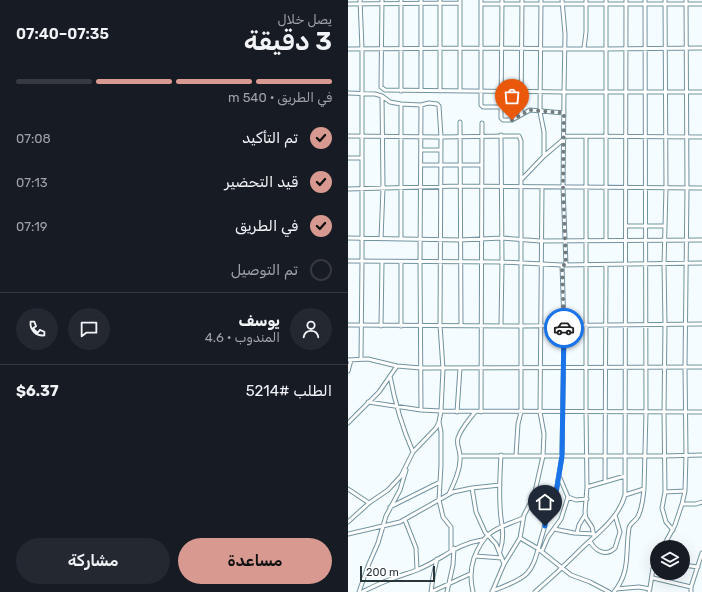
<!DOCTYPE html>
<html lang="ar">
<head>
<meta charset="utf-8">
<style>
  :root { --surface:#171b24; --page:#242831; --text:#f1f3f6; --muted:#9ea1a6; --line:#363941; --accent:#d79990 }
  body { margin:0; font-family:Rubik,Vazirmatn,sans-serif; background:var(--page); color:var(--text); direction:rtl; height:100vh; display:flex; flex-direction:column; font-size:15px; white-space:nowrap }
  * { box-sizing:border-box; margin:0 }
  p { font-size:13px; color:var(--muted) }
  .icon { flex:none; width:22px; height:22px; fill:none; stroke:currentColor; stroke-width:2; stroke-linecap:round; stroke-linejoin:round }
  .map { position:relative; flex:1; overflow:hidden; direction:ltr }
  .sheet { display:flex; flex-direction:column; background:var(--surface); width:348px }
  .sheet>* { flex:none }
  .tools { position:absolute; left:302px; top:540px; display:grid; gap:8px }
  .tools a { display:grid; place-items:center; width:40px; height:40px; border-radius:50%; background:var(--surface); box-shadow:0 4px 16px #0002; font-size:20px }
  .scale { position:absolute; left:12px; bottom:10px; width:75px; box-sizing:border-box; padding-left:4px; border:2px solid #29373c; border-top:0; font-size:11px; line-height:14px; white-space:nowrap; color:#29373c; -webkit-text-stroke:3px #fff; paint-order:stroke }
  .pin { position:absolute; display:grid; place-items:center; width:34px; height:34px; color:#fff; margin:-41px -17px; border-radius:50% 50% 50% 0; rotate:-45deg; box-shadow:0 0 4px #0007 }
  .pin .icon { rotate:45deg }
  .courier { position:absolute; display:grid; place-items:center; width:40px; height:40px; margin:-20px; border:3px solid #1a73e8; border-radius:50%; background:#fff; color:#222; box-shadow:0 1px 5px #0007 }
  .headline em { font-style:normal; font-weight:600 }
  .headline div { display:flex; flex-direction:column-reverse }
  .headline { display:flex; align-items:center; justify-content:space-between; height:68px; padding:0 16px }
  h1 { font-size:26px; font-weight:600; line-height:30px }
  .bar { display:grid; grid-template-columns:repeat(4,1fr); gap:6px 4px; align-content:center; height:48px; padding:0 16px }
  .bar i { height:5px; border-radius:3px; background:var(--line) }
  .bar .on { background:var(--accent) }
  .bar p { grid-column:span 4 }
  .line { display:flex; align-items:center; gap:10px; padding:0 16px; border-top:1px solid var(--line) }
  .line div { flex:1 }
  .round { display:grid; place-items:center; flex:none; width:42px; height:42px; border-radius:21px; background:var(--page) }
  ol { padding:0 16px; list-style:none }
  li { display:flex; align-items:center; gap:12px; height:44px }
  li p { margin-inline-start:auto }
  li .icon { padding:4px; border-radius:50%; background:var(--accent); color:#111; stroke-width:4 }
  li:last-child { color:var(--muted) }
  li i { width:22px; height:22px; border:2px solid var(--line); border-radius:50% }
  .cta { display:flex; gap:8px; margin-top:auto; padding:8px 16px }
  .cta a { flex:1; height:46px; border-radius:24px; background:var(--accent); color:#111; font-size:16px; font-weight:600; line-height:46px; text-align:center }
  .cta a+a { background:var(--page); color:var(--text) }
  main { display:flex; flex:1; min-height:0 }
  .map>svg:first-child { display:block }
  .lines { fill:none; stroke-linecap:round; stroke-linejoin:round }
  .street-casing { stroke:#71939f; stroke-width:5 }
  .street { stroke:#fff; stroke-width:3 }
  .done { stroke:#707c80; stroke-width:4; stroke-dasharray:0 7.2 }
  .route { stroke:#1a73e8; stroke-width:5 }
</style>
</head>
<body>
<main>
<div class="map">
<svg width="354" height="592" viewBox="0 0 354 592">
  <rect width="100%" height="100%" fill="#f5fcff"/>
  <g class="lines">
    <defs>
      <path id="street" d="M12,0L14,49V261L13,359
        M34,0L33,87L37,90L216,92L215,187L218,265
        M92,0V91
        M112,0V91
        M133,0V105L135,107H153
        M154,0L153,118L155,120H164L182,110L216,113
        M193,0L192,112L196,132V156
        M214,0L217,34L216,92H354
        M317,0L318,188L316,265L317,324L316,412L317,492L314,508L318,522L325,530
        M0,4L112,3
        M133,4H354
        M236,48L238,32V0
        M0,49L133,48L257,49L354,48
        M73,90V0
        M53,91V0
        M0,93L27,94L34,96L42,102L53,104L73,105L81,103L89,104L91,106L93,137L92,325L95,369L93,411L91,422L88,428L65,452L53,476L40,490L21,503L0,522
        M53,104V239
        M73,105L72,262L73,410
        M173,115L174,0
        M112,122L113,325
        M0,136L93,137L168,136H171L173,141V412L170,424L168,455
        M216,136L354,137
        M238,136V412L239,487L237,512L238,518L244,527L246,536
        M73,150H92
        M0,158H14
        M73,165H134
        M173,180L196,156L216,139
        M0,189L112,186L354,188
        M278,226H317
        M0,238L112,240L154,238L192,241L354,240
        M33,239L35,188L34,96
        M258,240V0
        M0,261L154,262L214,265L354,263
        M53,262V326
        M0,325L172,326L354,324
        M153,325L154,262L153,135
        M33,326L34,262
        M0,360L20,359L49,366L73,368L354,367
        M0,371L3,360
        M42,376C47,403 54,427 65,452
        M20,402L73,410L93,411L354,412
        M109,412L112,368
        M133,412L134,123
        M91,422L93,432V465L91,500L95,517L103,527V550
        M0,423L31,392L49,366
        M112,456H316L354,455
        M212,478L220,497L228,500L239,499
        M257,481L258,265
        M239,487L277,476
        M124,488L128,512L137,532L148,544L156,564
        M0,489L21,503
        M317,492L337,491
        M101,494C106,483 113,469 112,456C112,449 108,445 110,438C113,428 121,420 127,412
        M277,495L296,489
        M334,504H348L354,502
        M42,507L92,482
        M57,520L68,548L69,570
        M206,529L226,533L246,534
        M229,533L231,525L237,515
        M0,534L52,522L105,492L124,488L152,485
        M172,538L189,548L223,575L242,582L261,592
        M242,541C247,551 258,557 267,548L272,532L267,515
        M315,547L327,525L334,504L337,491L338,455L337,367L339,188L338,0
        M152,551C158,533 152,522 152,505C151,488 152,472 153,455
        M194,551L200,537L213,519L220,497
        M127,556L154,558
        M335,565L350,567
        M305,578L343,587
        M268,589L291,587L302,589
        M144,591C189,575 183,571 196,529C197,524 196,515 199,511C201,508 204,508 206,505L214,456L216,325L214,265
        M11,592L20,566L30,543L38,516L52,490L58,470
        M14,592C24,587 35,582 46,578C53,575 62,573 69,570C94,560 107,544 134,540
        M83,592L122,574
        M83,592L85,577L89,559
        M99,592L105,565L106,548
        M125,592C122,580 122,570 126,558C137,529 149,529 175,518
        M144,592L156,564L172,538L176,515L186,496L195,456L196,434L192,412L194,187
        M187,592C201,580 215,567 228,554C245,536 270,521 277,495L278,0
        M266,592C283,571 277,553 281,528C282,523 286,522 289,518C294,511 295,498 296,489L298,412L297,0
        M301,592C304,581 304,564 309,555
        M343,592V587L354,553"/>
    </defs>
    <use href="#street" class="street-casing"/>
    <use href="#street" class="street"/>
  </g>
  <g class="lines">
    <path class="done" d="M164,120L182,110L216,113L215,187L218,265H214L216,328"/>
    <path class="route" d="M197,526L199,511L206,505L214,456L216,328"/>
  </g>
</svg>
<div class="tools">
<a><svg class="icon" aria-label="layers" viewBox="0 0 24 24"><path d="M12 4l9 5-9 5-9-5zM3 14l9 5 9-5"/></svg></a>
</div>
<div class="scale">200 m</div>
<div class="pin" style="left:164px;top:120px;background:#ea580c"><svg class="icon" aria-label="bag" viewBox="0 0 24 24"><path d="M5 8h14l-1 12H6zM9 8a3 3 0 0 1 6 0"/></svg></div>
<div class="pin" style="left:197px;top:526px;background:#1f2937"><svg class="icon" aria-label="home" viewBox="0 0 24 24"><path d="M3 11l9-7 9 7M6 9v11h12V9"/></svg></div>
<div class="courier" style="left:216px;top:328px"><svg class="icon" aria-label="car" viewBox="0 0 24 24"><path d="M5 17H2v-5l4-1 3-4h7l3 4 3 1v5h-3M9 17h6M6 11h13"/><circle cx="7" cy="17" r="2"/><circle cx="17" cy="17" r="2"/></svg></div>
</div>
<section class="sheet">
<div class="headline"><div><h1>3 دقيقة</h1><p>يصل خلال</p></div><em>07:35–07:40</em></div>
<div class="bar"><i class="on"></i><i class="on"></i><i class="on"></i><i></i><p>في الطريق · 540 m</p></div>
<ol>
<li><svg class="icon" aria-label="check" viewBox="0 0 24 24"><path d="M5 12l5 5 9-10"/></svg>تم التأكيد<p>07:08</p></li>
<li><svg class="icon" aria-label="check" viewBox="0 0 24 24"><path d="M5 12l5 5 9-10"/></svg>قيد التحضير<p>07:13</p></li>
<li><svg class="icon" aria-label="check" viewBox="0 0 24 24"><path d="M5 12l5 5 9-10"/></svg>في الطريق<p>07:19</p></li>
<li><i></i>تم التوصيل</li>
</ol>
<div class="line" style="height:72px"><a class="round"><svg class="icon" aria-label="person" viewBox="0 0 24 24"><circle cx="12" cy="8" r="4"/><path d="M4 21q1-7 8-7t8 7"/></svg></a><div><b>يوسف</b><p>المندوب · 4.6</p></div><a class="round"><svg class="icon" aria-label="chat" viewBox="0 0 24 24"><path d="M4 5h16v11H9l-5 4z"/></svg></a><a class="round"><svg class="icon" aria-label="phone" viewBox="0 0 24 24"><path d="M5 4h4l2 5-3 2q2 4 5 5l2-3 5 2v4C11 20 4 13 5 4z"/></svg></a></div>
<div class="line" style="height:52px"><div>الطلب #5214</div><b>$6.37</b></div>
<div class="cta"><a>مساعدة</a><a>مشاركة</a></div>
</section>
</main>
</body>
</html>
